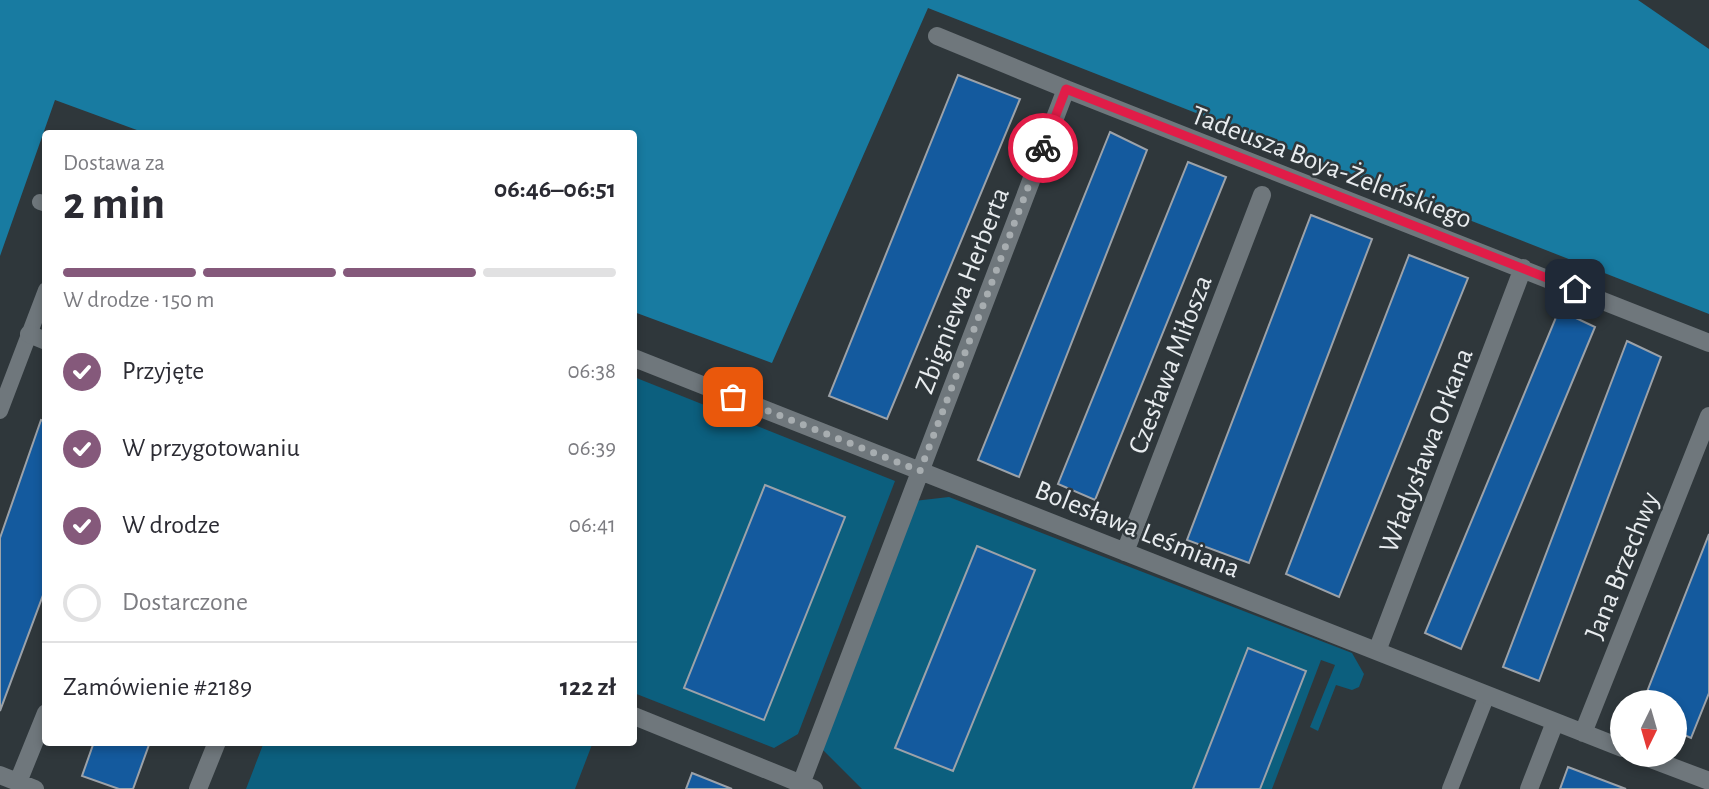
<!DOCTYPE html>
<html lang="pl">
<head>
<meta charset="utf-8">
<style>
  :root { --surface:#fff; --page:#f2f2f3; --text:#2b2b33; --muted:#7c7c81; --line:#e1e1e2; --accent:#85597b }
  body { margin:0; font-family:"Alegreya Sans",sans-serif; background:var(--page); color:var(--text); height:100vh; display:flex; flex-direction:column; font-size:26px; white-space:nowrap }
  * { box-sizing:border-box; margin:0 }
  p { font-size:23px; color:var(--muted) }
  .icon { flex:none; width:38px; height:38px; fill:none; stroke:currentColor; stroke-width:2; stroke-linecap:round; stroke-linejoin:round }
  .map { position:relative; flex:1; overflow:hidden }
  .details { position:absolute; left:42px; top:130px; width:595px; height:616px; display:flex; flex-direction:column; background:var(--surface); border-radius:7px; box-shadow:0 4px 10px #0003 }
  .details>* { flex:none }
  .needle { width:46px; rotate:185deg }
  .tools { position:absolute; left:1610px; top:690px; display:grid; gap:14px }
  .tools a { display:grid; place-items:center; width:77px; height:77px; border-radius:50%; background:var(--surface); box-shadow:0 4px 10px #0003; font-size:35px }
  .pin { position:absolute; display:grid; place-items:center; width:60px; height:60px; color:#fff; margin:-30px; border-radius:14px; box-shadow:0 4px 10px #0006 }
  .courier { position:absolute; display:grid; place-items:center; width:70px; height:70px; margin:-35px; border:5px solid #e11d48; border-radius:50%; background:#fff; color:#222; box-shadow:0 2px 9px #0007 }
  .headline em { font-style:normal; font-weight:700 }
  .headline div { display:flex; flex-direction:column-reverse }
  .headline { display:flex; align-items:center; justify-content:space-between; height:119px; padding:0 21px }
  h1 { font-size:46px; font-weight:700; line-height:52px }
  .bar { display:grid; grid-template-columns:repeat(4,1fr); gap:10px 7px; align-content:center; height:84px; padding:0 21px }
  .bar i { height:9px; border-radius:5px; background:var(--line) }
  .bar .selected { background:var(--accent) }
  .bar p { grid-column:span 4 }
  .line { display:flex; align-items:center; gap:18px; padding:0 21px; border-top:2px solid var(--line) }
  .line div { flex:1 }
  ol { padding:0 21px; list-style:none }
  li { display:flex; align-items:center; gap:21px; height:77px }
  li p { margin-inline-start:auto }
  li .icon { padding:7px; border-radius:50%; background:var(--accent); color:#fff; stroke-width:4 }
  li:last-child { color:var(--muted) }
  li i { width:38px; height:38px; border:4px solid var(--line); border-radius:50% }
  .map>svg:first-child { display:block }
  .green { fill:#0c5f7e; fill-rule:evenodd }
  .forest { fill:#187ba1 }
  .building { fill:#145a9e; stroke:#9ca2a9; stroke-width:2 }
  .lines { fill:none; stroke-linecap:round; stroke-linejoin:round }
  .lane { stroke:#6f777c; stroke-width:16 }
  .street { stroke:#6f777c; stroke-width:18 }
  .done { stroke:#a7adb0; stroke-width:7; stroke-dasharray:0 12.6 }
  .route { stroke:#e11d48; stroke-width:9 }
  .labels { text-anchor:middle; stroke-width:5; stroke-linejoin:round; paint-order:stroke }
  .street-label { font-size:28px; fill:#e8ecef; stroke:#2f373b }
</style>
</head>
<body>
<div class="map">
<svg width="1709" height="789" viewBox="0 0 1709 789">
  <rect width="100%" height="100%" fill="#2f373b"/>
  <path class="green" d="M634,377L895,481L798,734L774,748L634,693Z
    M949,497L1352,653L1364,674L1359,687L1352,690L1336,685L1318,731L1310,727L1335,665L1321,660L1272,789H1260L1306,671L1248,648L1193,789H862L820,747L914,501ZM977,547L1034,570L952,771L895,747Z
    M264,742H593L575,789H246Z"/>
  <path class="forest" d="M0,0H1638L1709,49V314L928,8L772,363L634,312V133H145L55,100L0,256Z"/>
  <path class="building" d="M958,75L1020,99L887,419L829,396Z
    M1110,132L1147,150L1019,477L978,460Z
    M1188,162L1226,177L1095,500L1058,484Z
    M1311,215L1372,239L1249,563L1187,540Z
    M1409,255L1468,278L1339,597L1286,574Z
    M1559,310L1595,327L1461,649L1425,633Z
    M1627,341L1661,357L1539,681L1503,667Z
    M41,420L46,422V587L0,711V538Z
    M765,485L845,517L764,720L684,688Z
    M1709,534V693L1691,738L1675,731V702H1643Z
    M977,546L1035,570L953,771L895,748Z
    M1248,648L1306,671L1260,789H1193Z
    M94,742H150L133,789H119L82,776Z
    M1568,767L1626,789H1560Z
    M692,773L732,789H686Z"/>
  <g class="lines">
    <path class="lane" d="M40,202L46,204
      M0,411L46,290
      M1450,789L1487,695"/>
    <path class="street" d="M937,36L1066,89L1709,343
      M29,334L46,341
      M634,358L1622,748
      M1125,552L1262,195
      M1377,651L1523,268
      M634,716L814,789
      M1583,733L1709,416
      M1638,754L1709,781
      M0,775L35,789
      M18,782L46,713
      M801,784L1066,89
      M198,789L217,742
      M1529,789L1555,722"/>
  </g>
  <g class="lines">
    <path class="done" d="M733,397L920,471L1043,148"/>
    <path class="route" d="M1043,148L1066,89L1575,289"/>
  </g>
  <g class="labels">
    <g class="street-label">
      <text transform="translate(1332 166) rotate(21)" y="10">Tadeusza Boya-Żeleńskiego</text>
      <text transform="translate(961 290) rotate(-69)" y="10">Zbigniewa Herberta</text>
      <text transform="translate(1169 364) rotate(-69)" y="10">Czesława Miłosza</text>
      <text transform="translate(1425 450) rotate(-69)" y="10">Władysława Orkana</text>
      <text transform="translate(1138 528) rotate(22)" y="10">Bolesława Leśmiana</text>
      <text transform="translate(1621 565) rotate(-68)" y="10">Jana Brzechwy</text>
    </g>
  </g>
</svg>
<div class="tools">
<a><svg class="needle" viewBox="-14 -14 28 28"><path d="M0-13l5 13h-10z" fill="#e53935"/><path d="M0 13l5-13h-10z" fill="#7c7c81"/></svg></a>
</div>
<div class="pin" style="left:733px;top:397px;background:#ea580c"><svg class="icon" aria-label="bag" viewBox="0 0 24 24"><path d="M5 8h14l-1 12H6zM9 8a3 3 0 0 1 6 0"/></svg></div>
<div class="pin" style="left:1575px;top:289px;background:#1f2937"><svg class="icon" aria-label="home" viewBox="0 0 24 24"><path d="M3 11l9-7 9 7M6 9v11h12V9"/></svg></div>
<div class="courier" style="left:1043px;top:148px"><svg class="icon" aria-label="bike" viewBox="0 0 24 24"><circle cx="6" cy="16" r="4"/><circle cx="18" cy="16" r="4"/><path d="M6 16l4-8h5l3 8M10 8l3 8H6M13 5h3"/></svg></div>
<section class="details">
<div class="headline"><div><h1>2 min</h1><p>Dostawa za</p></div><em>06:46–06:51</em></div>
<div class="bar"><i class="selected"></i><i class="selected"></i><i class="selected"></i><i></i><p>W drodze · 150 m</p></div>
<ol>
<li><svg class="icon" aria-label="check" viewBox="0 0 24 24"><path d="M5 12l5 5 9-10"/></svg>Przyjęte<p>06:38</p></li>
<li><svg class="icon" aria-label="check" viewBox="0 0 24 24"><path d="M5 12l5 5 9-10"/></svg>W przygotowaniu<p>06:39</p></li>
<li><svg class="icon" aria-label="check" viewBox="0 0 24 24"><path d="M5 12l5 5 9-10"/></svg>W drodze<p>06:41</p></li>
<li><i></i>Dostarczone</li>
</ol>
<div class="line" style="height:91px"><div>Zamówienie #2189</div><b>122 zł</b></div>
</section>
</div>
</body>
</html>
